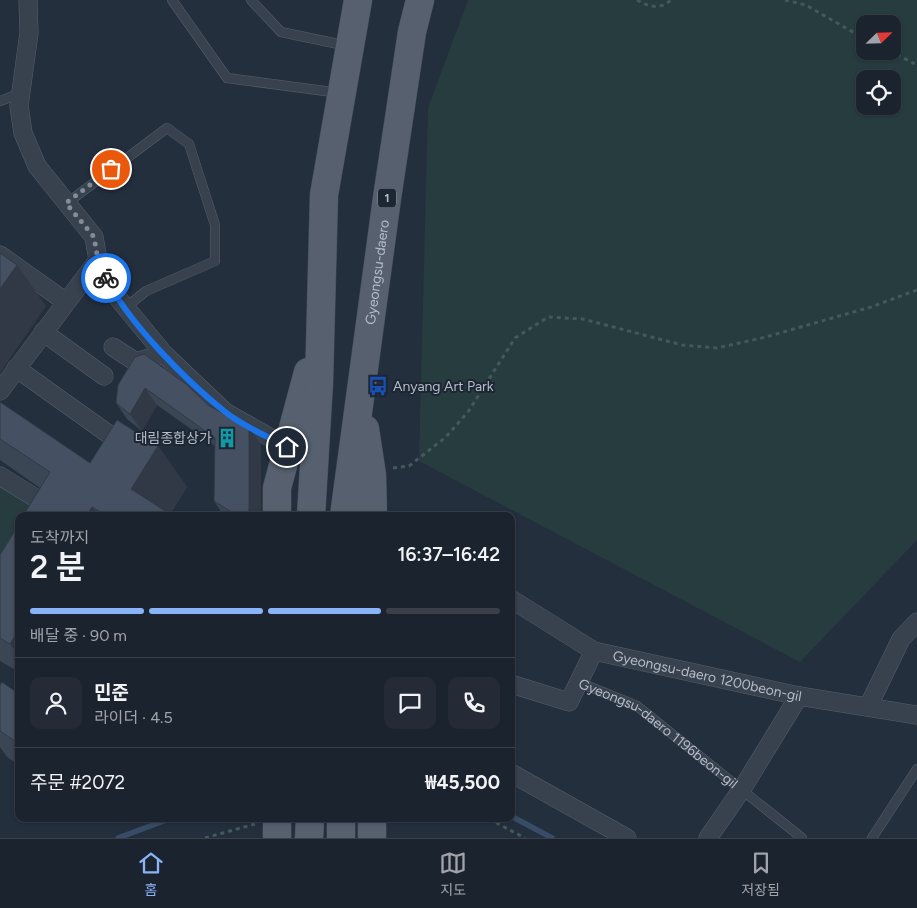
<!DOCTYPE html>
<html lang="ko">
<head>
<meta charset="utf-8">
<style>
  :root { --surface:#1b232e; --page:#242b36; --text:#f1f3f6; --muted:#a0a4aa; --line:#39404a; --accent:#8ab4f8 }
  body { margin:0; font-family:Figtree,"Noto Sans KR",sans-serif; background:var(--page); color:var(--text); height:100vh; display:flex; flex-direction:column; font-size:19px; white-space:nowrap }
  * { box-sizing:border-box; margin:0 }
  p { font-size:16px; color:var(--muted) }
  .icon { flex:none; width:28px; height:28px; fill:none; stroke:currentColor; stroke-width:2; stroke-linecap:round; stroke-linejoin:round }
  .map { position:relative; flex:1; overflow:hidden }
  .details { position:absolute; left:15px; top:512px; width:500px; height:310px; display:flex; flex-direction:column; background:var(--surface); border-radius:10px; box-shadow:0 1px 4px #0004,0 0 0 1px var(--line) }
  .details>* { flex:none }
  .needle { width:32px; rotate:67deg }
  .controls { position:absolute; left:856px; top:15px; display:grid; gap:10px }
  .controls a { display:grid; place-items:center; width:45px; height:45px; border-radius:10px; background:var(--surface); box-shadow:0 1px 4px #0004,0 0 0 1px var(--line); font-size:25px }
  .pin { position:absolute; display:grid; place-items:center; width:42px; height:42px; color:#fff; margin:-21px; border:2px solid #fff; border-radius:50%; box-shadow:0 1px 5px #0007 }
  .courier { position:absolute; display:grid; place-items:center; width:50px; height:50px; margin:-25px; border:4px solid #1a73e8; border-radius:50%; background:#fff; color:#222; box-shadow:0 1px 6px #0007 }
  .summary em { font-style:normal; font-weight:600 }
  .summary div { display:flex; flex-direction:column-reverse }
  .summary { display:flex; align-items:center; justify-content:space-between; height:85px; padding:0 15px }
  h1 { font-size:32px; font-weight:600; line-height:38px }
  .bar { display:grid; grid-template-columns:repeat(4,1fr); gap:8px 5px; align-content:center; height:60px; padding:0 15px }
  .bar i { height:6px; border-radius:4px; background:var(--line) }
  .bar .current { background:var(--accent) }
  .bar p { grid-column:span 4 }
  .line { display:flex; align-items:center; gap:12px; padding:0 15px; border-top:1px solid var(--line) }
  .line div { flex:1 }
  .round { display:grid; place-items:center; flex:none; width:52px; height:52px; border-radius:10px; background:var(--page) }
  .menu { display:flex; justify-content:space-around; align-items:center; height:70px; border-top:1px solid var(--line); background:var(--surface); font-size:14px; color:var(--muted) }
  .menu a { display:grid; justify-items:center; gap:2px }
  .menu .current { color:var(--accent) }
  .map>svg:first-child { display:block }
  .green { fill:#263c3f; fill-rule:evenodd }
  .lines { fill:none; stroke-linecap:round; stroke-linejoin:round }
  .stream { stroke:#394c67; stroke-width:5.5 }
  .lane-casing { stroke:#565f6c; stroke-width:10 }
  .street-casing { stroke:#565f6c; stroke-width:19 }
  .primary-casing { stroke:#414a57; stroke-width:29 }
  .path { stroke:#44595c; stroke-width:3; stroke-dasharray:4 4; stroke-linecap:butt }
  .lane { stroke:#38414e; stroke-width:9 }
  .street { stroke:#38414e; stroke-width:18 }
  .primary { stroke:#56606e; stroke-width:28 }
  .primary-bridge-casing { stroke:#414a57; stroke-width:29; stroke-linecap:butt }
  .primary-bridge { stroke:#56606e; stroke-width:28 }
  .wall { fill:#3b4654 }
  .shaded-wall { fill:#303945 }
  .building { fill:#455162; stroke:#303945 }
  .done { stroke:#828b98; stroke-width:5; stroke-dasharray:0 9 }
  .route { stroke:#1a73e8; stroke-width:6 }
  .labels { text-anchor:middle; stroke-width:4; stroke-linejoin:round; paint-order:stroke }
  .shield { fill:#1d2633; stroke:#878f9c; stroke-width:1 }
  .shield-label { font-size:12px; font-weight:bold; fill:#b4bcc9 }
  .street-label { font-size:14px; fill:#b4bcc9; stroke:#1d2633 }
  .poi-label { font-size:14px; fill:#b4bcc9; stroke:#1d2633; text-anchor:start }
</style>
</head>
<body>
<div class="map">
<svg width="917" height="838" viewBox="0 0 917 838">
  <rect width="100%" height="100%" fill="#242f3e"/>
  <path class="green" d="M468,0H917V540L800,662L419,461L428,108ZM865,24H892V51H865ZM865,79H892V106H865Z
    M0,476L65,516H19V590L0,621Z"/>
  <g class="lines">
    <path class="stream" d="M511,816L552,838
      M118,838L169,819"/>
    <defs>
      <g id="lane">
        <path d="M172,0L227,78L340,93"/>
        <path d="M251,0L281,32L348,46"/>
        <path d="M0,101L21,93"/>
        <path d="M67,203L167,128L189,144L215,225V261L146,291L125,308"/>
        <path id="s1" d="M578,682L637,706L802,838"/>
        <path d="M872,838L917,769"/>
      </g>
      <g id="street">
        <path d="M28,0L29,33L19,106L23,133L37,166L94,237L98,260L113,292L164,354L225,412L287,447"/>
        <path d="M0,255L66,302"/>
        <path d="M43,332L104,376"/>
        <path d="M113,347L136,362L164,354"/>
        <path d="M16,368L128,448"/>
        <path d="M0,391L98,260"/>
        <path d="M0,476L65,516"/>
        <path id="s2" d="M511,599L594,651L799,696L917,715"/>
        <path d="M511,684L569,702L594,651"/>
        <path d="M868,707L901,639L917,622"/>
        <path d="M511,773L627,838"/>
        <path d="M708,838L742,789L799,696"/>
      </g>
      <g id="primary">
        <path d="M365,429L372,475L373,516"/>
        <path d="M277,516V488L308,372"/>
        <path d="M311,516L319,383L324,195L358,0"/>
        <path id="s3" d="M344,516L387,198L412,32L420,0"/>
        <path d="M372,819V838"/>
        <path d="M309,838L310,819"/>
        <path d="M341,838V819"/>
      </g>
    </defs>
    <use href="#lane" class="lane-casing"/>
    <use href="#street" class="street-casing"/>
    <use href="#primary" class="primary-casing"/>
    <path class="path" d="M637,0C649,7 660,10 671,0
      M785,0L806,5L865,39
      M890,51L917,65
      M393,468L409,466L446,437L468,412L515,338L548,317L583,319L682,345L717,348L762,338L871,307L917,290
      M489,819L525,838
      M205,838L255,824"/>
    <use href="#lane" class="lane"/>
    <use href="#street" class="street"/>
    <use href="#primary" class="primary"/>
    <defs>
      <path id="primary-bridge" d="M277,819V838"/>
    </defs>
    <use href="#primary-bridge" class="primary-bridge-casing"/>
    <use href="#primary-bridge" class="primary-bridge"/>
  </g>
  <path class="wall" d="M135,357L208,405L261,445V516H224L214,501L215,446L157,405L142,431L127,419L116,403Z
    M0,402L90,463L158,446L187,487L170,514L173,516H23L40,488L0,460Z
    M19,524V672L0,661V555Z
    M0,685L19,694V765L7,757L0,747Z"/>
  <path class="shaded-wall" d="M17,265L46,306L0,373V289Z
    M145,388L157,405L142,431L130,414Z
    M249,428L261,445V516H249Z
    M158,446L187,487L168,516L131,489Z
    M92,507L99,516H86Z
    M19,629V656L10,644Z"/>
  <path class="building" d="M0,253L17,265L0,289Z
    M144,354L186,384L208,405L249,428V516H238L214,501L215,438L145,388L130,414L116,403L118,385L135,357Z
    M0,402L90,463L117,420L158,446L131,489L173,516H107L92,507L86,516H23L50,472L0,439Z
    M19,524V629L10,644L0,638V555Z
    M2,682L19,694V744L0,731V685Z"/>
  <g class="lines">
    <path class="done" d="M106,278L98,260L94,237L66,203L111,169"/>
    <path class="route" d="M106,278C128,322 185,380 224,411C242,426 267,436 287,447"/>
  </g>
  <defs>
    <symbol id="bus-bare" viewBox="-9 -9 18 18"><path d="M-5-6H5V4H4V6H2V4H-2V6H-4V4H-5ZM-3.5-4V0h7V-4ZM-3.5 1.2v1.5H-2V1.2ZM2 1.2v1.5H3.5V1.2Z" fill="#1a4fb4" stroke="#1d2633" stroke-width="2.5" paint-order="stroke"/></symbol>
    <symbol id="building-bare" viewBox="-9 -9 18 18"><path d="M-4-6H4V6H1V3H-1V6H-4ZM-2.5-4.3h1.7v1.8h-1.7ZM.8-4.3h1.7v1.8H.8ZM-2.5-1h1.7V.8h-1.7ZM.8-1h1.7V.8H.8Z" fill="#0f9aa8" stroke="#1d2633" stroke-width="2.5" paint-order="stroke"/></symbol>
  </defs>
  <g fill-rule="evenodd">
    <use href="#bus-bare" x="364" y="372" width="28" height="28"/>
    <use href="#building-bare" x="213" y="424" width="28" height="28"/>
  </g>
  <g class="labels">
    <rect class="shield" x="378" y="188.5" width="18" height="19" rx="4"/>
    <g class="shield-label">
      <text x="387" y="202">1</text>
    </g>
    <g class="street-label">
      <text dy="5" stroke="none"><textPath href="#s3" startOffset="246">Gyeongsu-daero</textPath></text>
      <text dy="5" stroke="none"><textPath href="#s2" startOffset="214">Gyeongsu-daero 1200beon-gil</textPath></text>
      <text dy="5" stroke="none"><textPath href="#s1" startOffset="96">Gyeongsu-daero 1196beon-gil</textPath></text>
    </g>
    <g class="poi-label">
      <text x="393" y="391">Anyang Art Park</text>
      <text x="212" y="443" text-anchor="end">대림종합상가</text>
    </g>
  </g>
</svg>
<div class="controls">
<a><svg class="needle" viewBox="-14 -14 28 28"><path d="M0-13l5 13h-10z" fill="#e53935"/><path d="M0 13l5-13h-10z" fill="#a0a4aa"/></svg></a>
<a><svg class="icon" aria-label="locate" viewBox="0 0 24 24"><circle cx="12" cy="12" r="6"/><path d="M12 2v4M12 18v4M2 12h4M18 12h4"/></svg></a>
</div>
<div class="pin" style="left:111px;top:169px;background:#ea580c"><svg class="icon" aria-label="bag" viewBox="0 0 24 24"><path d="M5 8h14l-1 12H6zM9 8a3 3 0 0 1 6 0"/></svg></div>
<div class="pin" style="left:287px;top:447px;background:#1f2937"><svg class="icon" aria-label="home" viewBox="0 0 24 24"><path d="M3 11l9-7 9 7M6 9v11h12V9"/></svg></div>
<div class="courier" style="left:106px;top:278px"><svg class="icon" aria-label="bike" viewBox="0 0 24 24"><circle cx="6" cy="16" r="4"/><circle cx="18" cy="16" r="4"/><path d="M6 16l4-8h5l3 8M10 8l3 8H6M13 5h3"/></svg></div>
<section class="details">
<div class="summary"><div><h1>2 분</h1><p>도착까지</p></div><em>16:37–16:42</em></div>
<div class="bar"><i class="current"></i><i class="current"></i><i class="current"></i><i></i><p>배달 중 · 90 m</p></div>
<div class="line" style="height:90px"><a class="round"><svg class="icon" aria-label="person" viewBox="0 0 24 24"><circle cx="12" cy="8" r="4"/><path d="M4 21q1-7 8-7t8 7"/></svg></a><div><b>민준</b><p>라이더 · 4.5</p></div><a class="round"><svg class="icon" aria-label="chat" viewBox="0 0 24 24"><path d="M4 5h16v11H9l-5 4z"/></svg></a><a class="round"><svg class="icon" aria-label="phone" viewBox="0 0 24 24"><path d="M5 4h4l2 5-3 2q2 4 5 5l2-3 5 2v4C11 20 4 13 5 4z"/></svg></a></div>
<div class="line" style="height:65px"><div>주문 #2072</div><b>₩45,500</b></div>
</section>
</div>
<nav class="menu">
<a class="current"><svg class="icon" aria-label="home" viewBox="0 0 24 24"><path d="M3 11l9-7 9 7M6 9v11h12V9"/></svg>홈</a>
<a><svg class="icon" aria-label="map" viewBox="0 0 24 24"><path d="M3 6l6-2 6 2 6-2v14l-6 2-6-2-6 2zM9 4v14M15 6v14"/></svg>지도</a>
<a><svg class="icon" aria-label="saved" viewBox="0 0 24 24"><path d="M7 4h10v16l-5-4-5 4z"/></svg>저장됨</a>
</nav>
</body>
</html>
